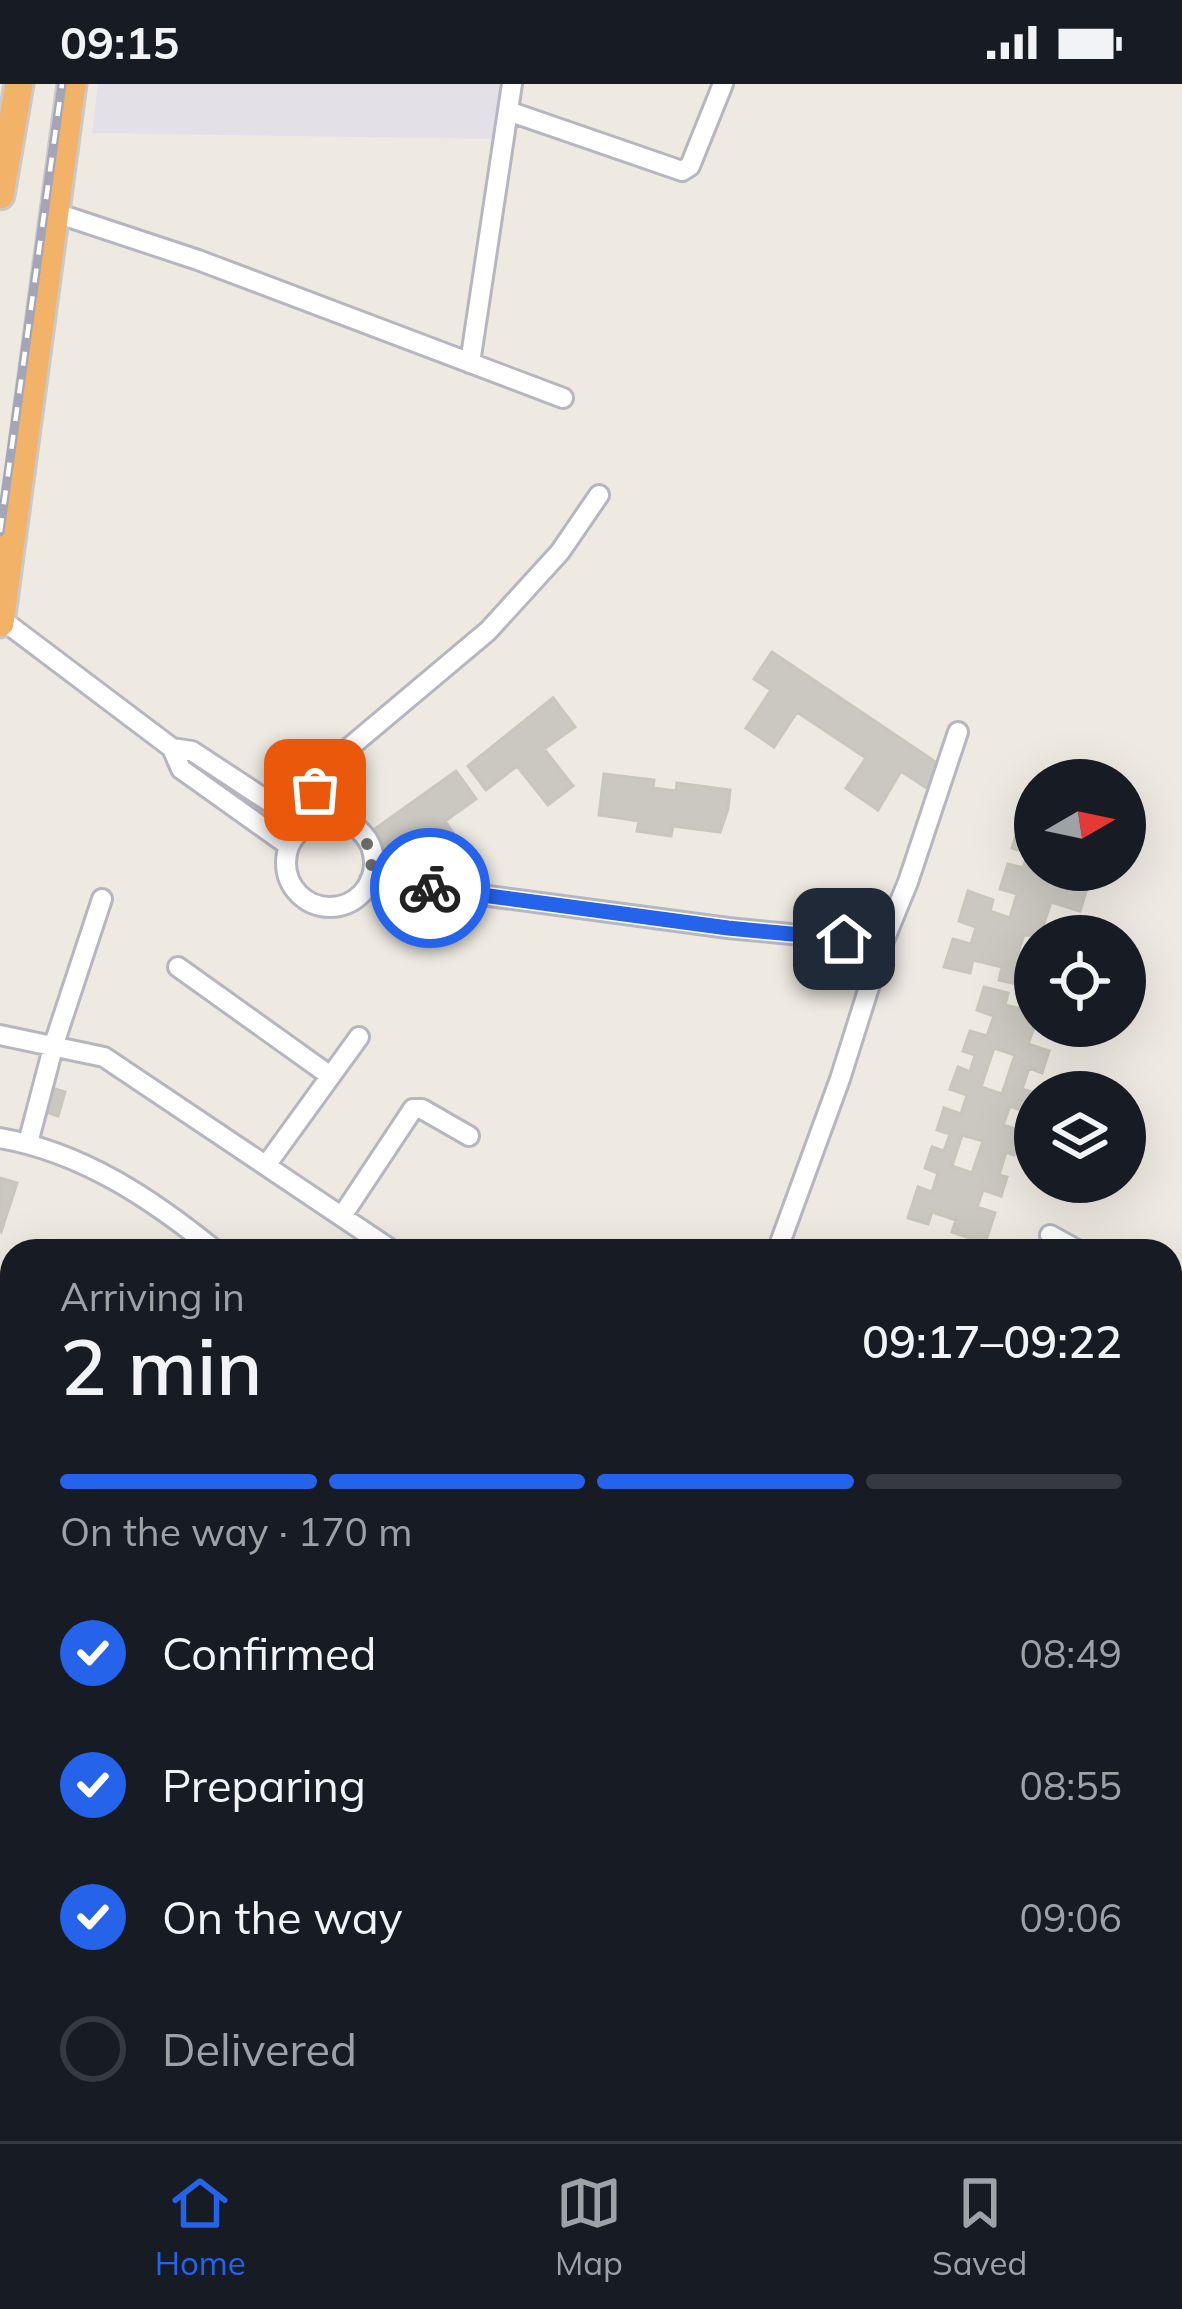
<!DOCTYPE html>
<html lang="en">
<head>
<meta charset="utf-8">
<style>
  :root { --surface:#171b24; --page:#242831; --text:#f1f3f6; --muted:#9ea1a6; --line:#363941; --accent:#2563eb }
  body { margin:0; font-family:Mulish,sans-serif; background:var(--page); color:var(--text); height:100vh; display:flex; flex-direction:column; font-size:45px; white-space:nowrap }
  * { box-sizing:border-box; margin:0 }
  p { font-size:39px; color:var(--muted) }
  .icon { flex:none; width:66px; height:66px; fill:none; stroke:currentColor; stroke-width:2; stroke-linecap:round; stroke-linejoin:round }
  .map { position:relative; flex:1; overflow:hidden }
  .details { position:absolute; left:0px; top:1155px; width:1182px; height:903px; display:flex; flex-direction:column; background:var(--surface); border-radius:36px 36px 0 0; box-shadow:0 12px 48px #0002 }
  .details>* { flex:none }
  .needle { width:78px; rotate:81deg }
  .tools { position:absolute; left:1014px; top:675px; display:grid; gap:24px }
  .tools a { display:grid; place-items:center; width:132px; height:132px; border-radius:50%; background:var(--surface); box-shadow:0 12px 48px #0002; font-size:60px }
  .pin { position:absolute; display:grid; place-items:center; width:102px; height:102px; color:#fff; margin:-51px; border-radius:24px; box-shadow:0 6px 18px #0006 }
  .courier { position:absolute; display:grid; place-items:center; width:120px; height:120px; margin:-60px; border:9px solid #2563eb; border-radius:50%; background:#fff; color:#222; box-shadow:0 3px 15px #0007 }
  .headline em { font-style:normal; font-weight:600 }
  .headline div { display:flex; flex-direction:column-reverse }
  .headline { display:flex; align-items:center; justify-content:space-between; height:204px; padding:0 60px }
  h1 { font-size:78px; font-weight:600; line-height:90px }
  .bar { display:grid; grid-template-columns:repeat(4,1fr); gap:18px 12px; align-content:center; height:144px; padding:0 60px }
  .bar i { height:15px; border-radius:9px; background:var(--line) }
  .bar .active { background:var(--accent) }
  .bar p { grid-column:span 4 }
  ol { padding:0 60px; list-style:none }
  li { display:flex; align-items:center; gap:36px; height:132px }
  li p { margin-inline-start:auto }
  li .icon { padding:12px; border-radius:50%; background:var(--accent); color:#fff; stroke-width:4 }
  li:last-child { color:var(--muted) }
  li i { width:66px; height:66px; border:6px solid var(--line); border-radius:50% }
  .status { display:flex; justify-content:space-between; align-items:center; height:84px; padding:0 60px; background:var(--surface); direction:ltr }
  .status svg { height:33px; fill:currentColor }
  .dock { display:flex; justify-content:space-around; align-items:center; height:168px; border-top:3px solid var(--line); background:var(--surface); font-size:33px; color:var(--muted) }
  .dock a { display:grid; justify-items:center; gap:6px }
  .dock .active { color:var(--accent) }
  .map>svg:first-child { display:block }
  .industrial { fill:#e3e1e7 }
  .building { fill:#cac8c0; stroke:#c9c6bb; stroke-width:3; fill-rule:evenodd }
  .lines { fill:none; stroke-linecap:round; stroke-linejoin:round }
  .minor-casing { stroke:#b5b6c0; stroke-width:24 }
  .highway-casing { stroke:#c9c9c9; stroke-width:33 }
  .minor { stroke:#fff; stroke-width:18 }
  .highway { stroke:#f2b368; stroke-width:27 }
  .rail-casing { stroke:#a4a5b6; stroke-width:9 }
  .rail { stroke:#fff; stroke-width:4.5; stroke-dasharray:14; stroke-linecap:butt }
  .done { stroke:#71706d; stroke-width:12; stroke-dasharray:0 21.6 }
  .route { stroke:#2563eb; stroke-width:15 }
</style>
</head>
<body>
<div class="status"><b>09:15</b><svg viewBox="0 0 49 12"><path d="M0 12V9h3v3zM5 12V6h3v6zM10 12V3h3v9zM15 12V0h3v12zM26 1h20v11H26zM47 4h2v5h-2z"/></svg></div>
<div class="map">
<svg width="1182" height="2057" viewBox="0 0 1182 2057">
  <rect width="100%" height="100%" fill="#eeeae2"/>
  <path class="industrial" d="M98,0H502L496,55L92,49Z"/>
  <path class="building" d="M772,568L943,683L928,705L901,687L878,726L846,704L866,674L797,628L774,663L746,644L771,606L754,595Z
    M553,614L575,643L544,665L573,702L548,721L517,682L486,706L468,682Z
    M456,687L476,715L445,737L471,775L444,794L414,751L383,773L368,750Z
    M604,690L654,696L653,704L676,707L677,699L730,706L728,725L720,748L673,742L671,752L637,747L639,737L599,731Z
    M1022,733L1035,737V786H1073L1071,793L1089,798L1080,827L1051,818L1040,852L1024,851L1018,868L1034,873L1021,901L999,896L1002,883L973,876L970,889L944,883L953,855L971,860L976,843L959,837L968,807L993,816L990,827L1010,834L1017,810L1000,805L1008,780L1023,784L1028,769L1012,764Z
    M984,903L1008,909L1005,921L1030,927L1035,916V941L1028,960L1049,967L1042,989L1029,984L1022,1005L1035,1009L1028,1029L1010,1022L1003,1041L1022,1047L1014,1071L1006,1068L999,1091L1007,1093L1001,1112L983,1106L977,1123L995,1129L985,1159L952,1148L956,1136L932,1128L928,1140L908,1134L918,1103L932,1108L938,1089L925,1084L932,1063L944,1067L950,1050L937,1046L944,1024L961,1030L967,1011L950,1005L958,983L970,988L975,971L963,967L970,947L987,952L994,932L977,926ZM994,964L1015,971L1002,1010L981,1003ZM962,1051L983,1057L972,1089L952,1082Z
    M48,1003L65,1008L58,1032L40,1026Z
    M0,1094L17,1099L1,1148L0,1147Z
    M1170,1266L1182,1270L1179,1285L1170,1282Z
    M1170,1284L1182,1288L1178,1316L1170,1313Z
    M1170,1419L1182,1423V1440L1170,1435Z
    M1170,1460L1182,1465L1180,1489L1170,1484Z
    M1170,1530L1182,1534V1562L1175,1587L1170,1585Z
    M0,1788L12,1790V1909L4,1945L0,1944Z
    M1170,1854L1181,1861L1170,1880Z
    M1181,1924H1182V1951L1170,1945Z
    M0,1972L10,1974L0,2022Z
    M385,2046H404L401,2057H382Z
    M618,2046H649L646,2057H615Z
    M698,2046H731L727,2057H694Z"/>
  <g class="lines">
    <defs>
      <path id="minor" d="M508,27L682,87L690,82L723,0
        M56,129L198,176L563,314
        M470,279L512,0
        M1,535L172,664L192,667L306,742
        M172,664L181,685L289,762
        M286 779a44 44 0 1 1 88 0a44 44 0 1 1-88 0Z
        M320,736L315,706L325,684L488,547L560,468L599,411
        M370,796L728,844L883,859L840,995L777,1167
        M883,859L908,798L958,648
        M178,883L329,991
        M0,951L104,973L393,1167
        M0,1054C82,1068 152,1115 216,1167
        M28,1059L54,960L102,815
        M267,1080L359,953
        M342,1132L413,1025H422L469,1052
        M1050,1151L1079,1167
        M1170,1217L1182,1222
        M1170,1316L1182,1320
        M0,1366L12,1370
        M1170,1442L1182,1446
        M1170,1525L1182,1528
        M1170,1589L1182,1592
        M1170,1660L1182,1664
        M1170,1733L1182,1701
        M1170,1836L1182,1842
        M1170,1894L1182,1883
        M0,1953L12,1957
        M1170,2027L1182,2030
        M273,2046L275,2057
        M500,2046L532,2057
        M774,2046L801,2057
        M308,2048L330,2057
        M112,2057L115,2046
        M222,2057L225,2046
        M679,2057L684,2046
        M833,2057L838,2046
        M854,2057L867,2046
        M976,2057L989,2046
        M1071,2057L1073,2051L1087,2057"/>
      <path id="highway" d="M0,111L19,0
        M0,539L72,0"/>
    </defs>
    <use href="#minor" class="minor-casing"/>
    <use href="#highway" class="highway-casing"/>
    <use href="#minor" class="minor"/>
    <use href="#highway" class="highway"/>
    <defs>
      <path id="rail" d="M0,448L62,0"/>
    </defs>
    <use href="#rail" class="rail-casing"/>
    <use href="#rail" class="rail"/>
  </g>
  <g class="lines">
    <path class="done" d="M315,706L320,736C358,735 377,759 370,796L430,804"/>
    <path class="route" d="M430,804L728,844L844,855"/>
  </g>
</svg>
<div class="tools">
<a><svg class="needle" viewBox="-14 -14 28 28"><path d="M0-13l5 13h-10z" fill="#e53935"/><path d="M0 13l5-13h-10z" fill="#9ea1a6"/></svg></a>
<a><svg class="icon" aria-label="locate" viewBox="0 0 24 24"><circle cx="12" cy="12" r="6"/><path d="M12 2v4M12 18v4M2 12h4M18 12h4"/></svg></a>
<a><svg class="icon" aria-label="layers" viewBox="0 0 24 24"><path d="M12 4l9 5-9 5-9-5zM3 14l9 5 9-5"/></svg></a>
</div>
<div class="pin" style="left:315px;top:706px;background:#ea580c"><svg class="icon" aria-label="bag" viewBox="0 0 24 24"><path d="M5 8h14l-1 12H6zM9 8a3 3 0 0 1 6 0"/></svg></div>
<div class="pin" style="left:844px;top:855px;background:#1f2937"><svg class="icon" aria-label="home" viewBox="0 0 24 24"><path d="M3 11l9-7 9 7M6 9v11h12V9"/></svg></div>
<div class="courier" style="left:430px;top:804px"><svg class="icon" aria-label="bike" viewBox="0 0 24 24"><circle cx="6" cy="16" r="4"/><circle cx="18" cy="16" r="4"/><path d="M6 16l4-8h5l3 8M10 8l3 8H6M13 5h3"/></svg></div>
<section class="details">
<div class="headline"><div><h1>2 min</h1><p>Arriving in</p></div><em>09:17–09:22</em></div>
<div class="bar"><i class="active"></i><i class="active"></i><i class="active"></i><i></i><p>On the way · 170 m</p></div>
<ol>
<li><svg class="icon" aria-label="check" viewBox="0 0 24 24"><path d="M5 12l5 5 9-10"/></svg>Confirmed<p>08:49</p></li>
<li><svg class="icon" aria-label="check" viewBox="0 0 24 24"><path d="M5 12l5 5 9-10"/></svg>Preparing<p>08:55</p></li>
<li><svg class="icon" aria-label="check" viewBox="0 0 24 24"><path d="M5 12l5 5 9-10"/></svg>On the way<p>09:06</p></li>
<li><i></i>Delivered</li>
</ol>
</section>
</div>
<nav class="dock">
<a class="active"><svg class="icon" aria-label="home" viewBox="0 0 24 24"><path d="M3 11l9-7 9 7M6 9v11h12V9"/></svg>Home</a>
<a><svg class="icon" aria-label="map" viewBox="0 0 24 24"><path d="M3 6l6-2 6 2 6-2v14l-6 2-6-2-6 2zM9 4v14M15 6v14"/></svg>Map</a>
<a><svg class="icon" aria-label="saved" viewBox="0 0 24 24"><path d="M7 4h10v16l-5-4-5 4z"/></svg>Saved</a>
</nav>
</body>
</html>
